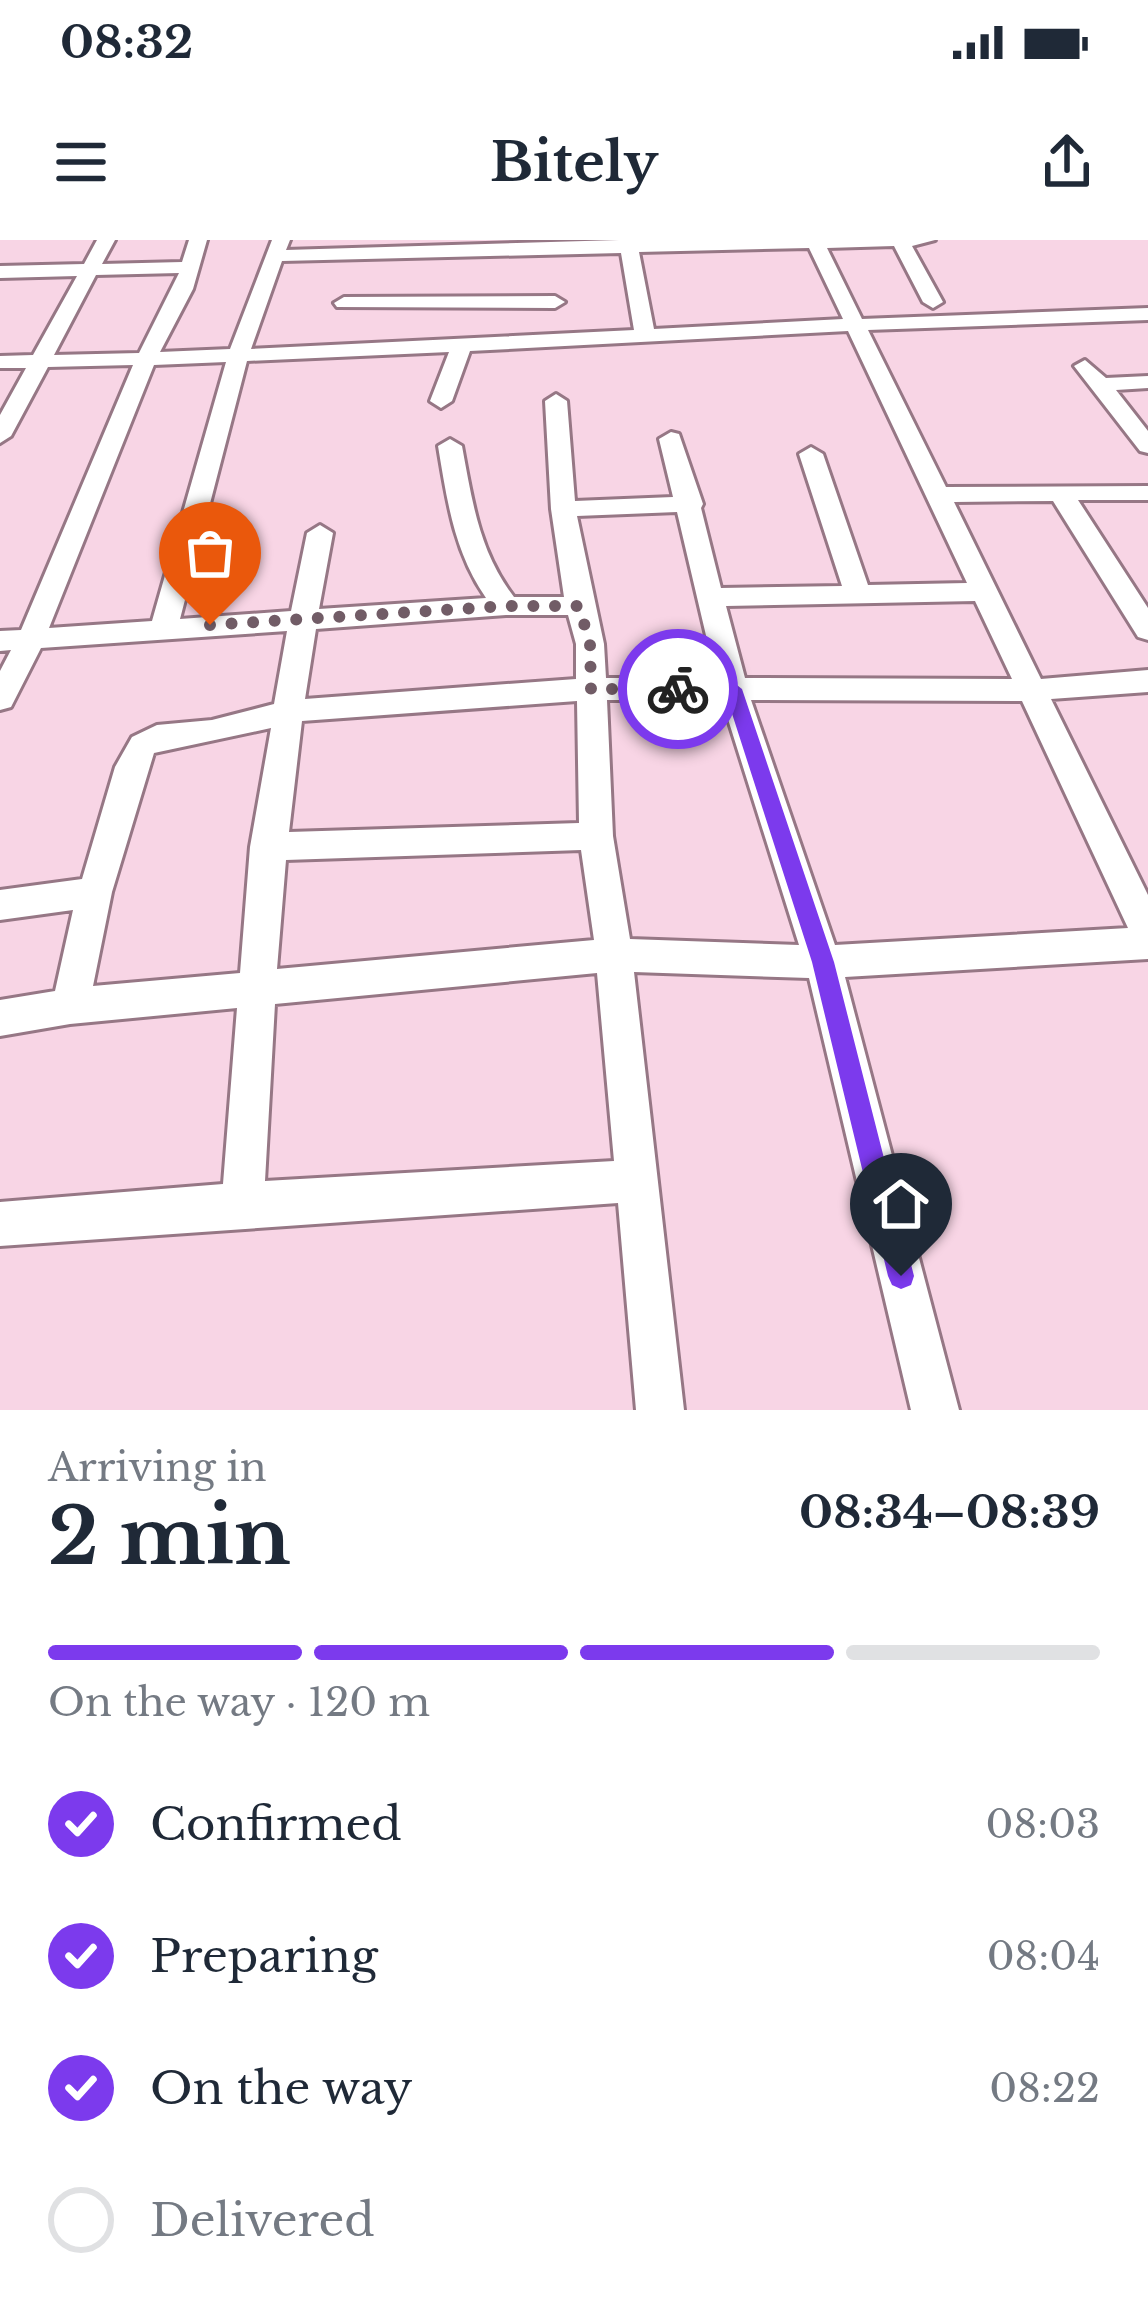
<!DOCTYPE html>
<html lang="en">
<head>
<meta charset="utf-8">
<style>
  :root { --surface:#fff; --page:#f2f2f3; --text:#1f2937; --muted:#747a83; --line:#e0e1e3; --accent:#7c3aed }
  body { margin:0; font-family:"Libre Baskerville",serif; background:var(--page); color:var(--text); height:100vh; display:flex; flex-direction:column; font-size:45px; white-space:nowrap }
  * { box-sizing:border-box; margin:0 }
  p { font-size:39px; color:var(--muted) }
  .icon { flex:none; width:66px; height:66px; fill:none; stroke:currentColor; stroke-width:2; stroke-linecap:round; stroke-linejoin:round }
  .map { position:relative; height:1170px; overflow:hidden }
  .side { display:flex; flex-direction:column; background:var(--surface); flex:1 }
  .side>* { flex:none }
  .pin { position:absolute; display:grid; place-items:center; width:102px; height:102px; color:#fff; margin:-123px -51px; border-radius:50% 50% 50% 0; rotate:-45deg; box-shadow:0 0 12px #0007 }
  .pin .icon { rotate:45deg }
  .courier { position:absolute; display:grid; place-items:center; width:120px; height:120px; margin:-60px; border:9px solid #7c3aed; border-radius:50%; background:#fff; color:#222; box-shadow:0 3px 15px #0007 }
  .head em { font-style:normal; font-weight:700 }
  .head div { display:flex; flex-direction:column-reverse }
  .head { display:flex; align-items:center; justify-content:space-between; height:204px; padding:0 48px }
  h1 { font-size:78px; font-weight:700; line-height:90px }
  .bar { display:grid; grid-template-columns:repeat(4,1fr); gap:18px 12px; align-content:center; height:144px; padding:0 48px }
  .bar i { height:15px; border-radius:9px; background:var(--line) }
  .bar .selected { background:var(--accent) }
  .bar p { grid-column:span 4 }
  ol { padding:0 48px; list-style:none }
  li { display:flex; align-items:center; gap:36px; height:132px }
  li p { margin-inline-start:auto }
  li .icon { padding:12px; border-radius:50%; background:var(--accent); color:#fff; stroke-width:4 }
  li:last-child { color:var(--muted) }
  li i { width:66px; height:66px; border:6px solid var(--line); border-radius:50% }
  .status { display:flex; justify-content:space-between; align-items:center; height:84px; padding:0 60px; background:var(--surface); direction:ltr }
  .status svg { height:33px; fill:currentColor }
  header { display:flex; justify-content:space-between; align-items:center; height:156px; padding:0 48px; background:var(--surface); font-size:54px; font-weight:700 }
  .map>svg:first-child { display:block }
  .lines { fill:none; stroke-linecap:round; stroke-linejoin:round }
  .minor-casing { stroke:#967785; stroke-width:6 }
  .minor { fill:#fff; fill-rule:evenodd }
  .route { fill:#7c3aed }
  .done { stroke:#715c66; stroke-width:12; stroke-dasharray:0 21.6 }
</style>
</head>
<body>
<div class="status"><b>08:32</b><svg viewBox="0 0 49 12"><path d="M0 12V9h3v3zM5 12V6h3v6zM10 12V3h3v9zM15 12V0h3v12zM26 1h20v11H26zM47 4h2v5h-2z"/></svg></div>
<header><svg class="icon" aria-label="menu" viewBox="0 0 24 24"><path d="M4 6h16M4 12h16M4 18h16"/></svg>Bitely<svg class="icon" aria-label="share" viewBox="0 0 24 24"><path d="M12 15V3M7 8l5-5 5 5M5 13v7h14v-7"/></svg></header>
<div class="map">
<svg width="1148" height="1170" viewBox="0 0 1148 1170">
  <rect width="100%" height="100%" fill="#f8d5e5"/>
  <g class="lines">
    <defs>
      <path id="minor" d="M97,0H115L102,24L182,22L189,0H207L193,49L160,112L230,109L272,0H290L286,10L619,0H935L912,6L943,62L933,68L923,62L894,6L827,8L862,79L1148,68V80L868,90L946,247L1148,246V260H1078L1148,368V400L1138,397L1053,261L954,262L1041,439L1148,430V452L1051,459L1148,655V719L845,737L959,1170H911L809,738L634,732L684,1170H636L618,963L0,1006V962L223,944L237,768L70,784L0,796V760L55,751L73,670L0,680V650L82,639L115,527L132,497L157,485L212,480L274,464L287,391L41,408L11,467L0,470V431L11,410L0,411V391L21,390L133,125L48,127L11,196L0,203V175L26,128H0V116L33,115L77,36L0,38V26L84,24ZM809,8L843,79L654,89L639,12ZM621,13L634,90L251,109L282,21ZM179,33L139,113L54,115L96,35ZM848,91L967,343L868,345L823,214L811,207L799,214L842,346L721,348L701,268L703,264L679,194L671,192L659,199L673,257L575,261L567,161L556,154L545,161L551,269L564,357H514C479,312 472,260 462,206L450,199L438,206C447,260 454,312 486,358L319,369L333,293L320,285L307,293L291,371L180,379L247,121L449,112L430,161L441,168L452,161L470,111ZM226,122L152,381L49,388L154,125ZM677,272L716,438H606L604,404L577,276ZM975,361L1012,439L745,438L726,366ZM506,375H568L576,404V439L305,459L316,389ZM607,460H722L799,705L630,699L613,596ZM751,460L1022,461L1128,688L835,705ZM577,461L579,583L289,592L302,481ZM271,488L250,607L240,733L93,746L112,652L154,513ZM581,610L594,700L277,729L286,620ZM597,733L614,921L265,941L275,764Z
        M344,57L555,56L565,62L555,68L337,67L334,63Z
        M1085,120L1106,138L1148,136V148L1116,150L1148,191V213L1140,211L1074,126Z"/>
    </defs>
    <use href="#minor" class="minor-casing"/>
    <use href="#minor" class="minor"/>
  </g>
  <path class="route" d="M733,442L742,449L834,722L914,1036L911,1045L901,1049L892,1045L888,1036L812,722L726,455H678L669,449L678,443Z"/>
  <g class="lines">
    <path class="done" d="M210,385L506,366H579L590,404L591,449H678"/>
  </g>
</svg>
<div class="pin" style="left:210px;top:385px;background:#ea580c"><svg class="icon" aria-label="bag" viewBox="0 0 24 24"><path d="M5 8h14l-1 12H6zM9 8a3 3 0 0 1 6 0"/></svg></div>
<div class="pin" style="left:901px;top:1036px;background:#1f2937"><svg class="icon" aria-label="home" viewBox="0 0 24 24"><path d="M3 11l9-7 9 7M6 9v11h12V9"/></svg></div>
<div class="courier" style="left:678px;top:449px"><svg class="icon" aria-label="bike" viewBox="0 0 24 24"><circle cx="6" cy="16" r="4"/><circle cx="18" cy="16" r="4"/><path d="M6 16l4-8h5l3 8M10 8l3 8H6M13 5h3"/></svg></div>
</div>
<section class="side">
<div class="head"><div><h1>2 min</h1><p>Arriving in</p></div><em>08:34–08:39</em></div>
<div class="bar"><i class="selected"></i><i class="selected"></i><i class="selected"></i><i></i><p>On the way · 120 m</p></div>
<ol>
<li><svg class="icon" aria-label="check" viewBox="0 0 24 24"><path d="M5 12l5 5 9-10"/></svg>Confirmed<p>08:03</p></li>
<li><svg class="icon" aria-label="check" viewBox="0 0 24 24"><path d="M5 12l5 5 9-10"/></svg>Preparing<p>08:04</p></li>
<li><svg class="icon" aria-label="check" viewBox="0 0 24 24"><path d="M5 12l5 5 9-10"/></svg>On the way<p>08:22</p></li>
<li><i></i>Delivered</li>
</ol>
</section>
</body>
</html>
